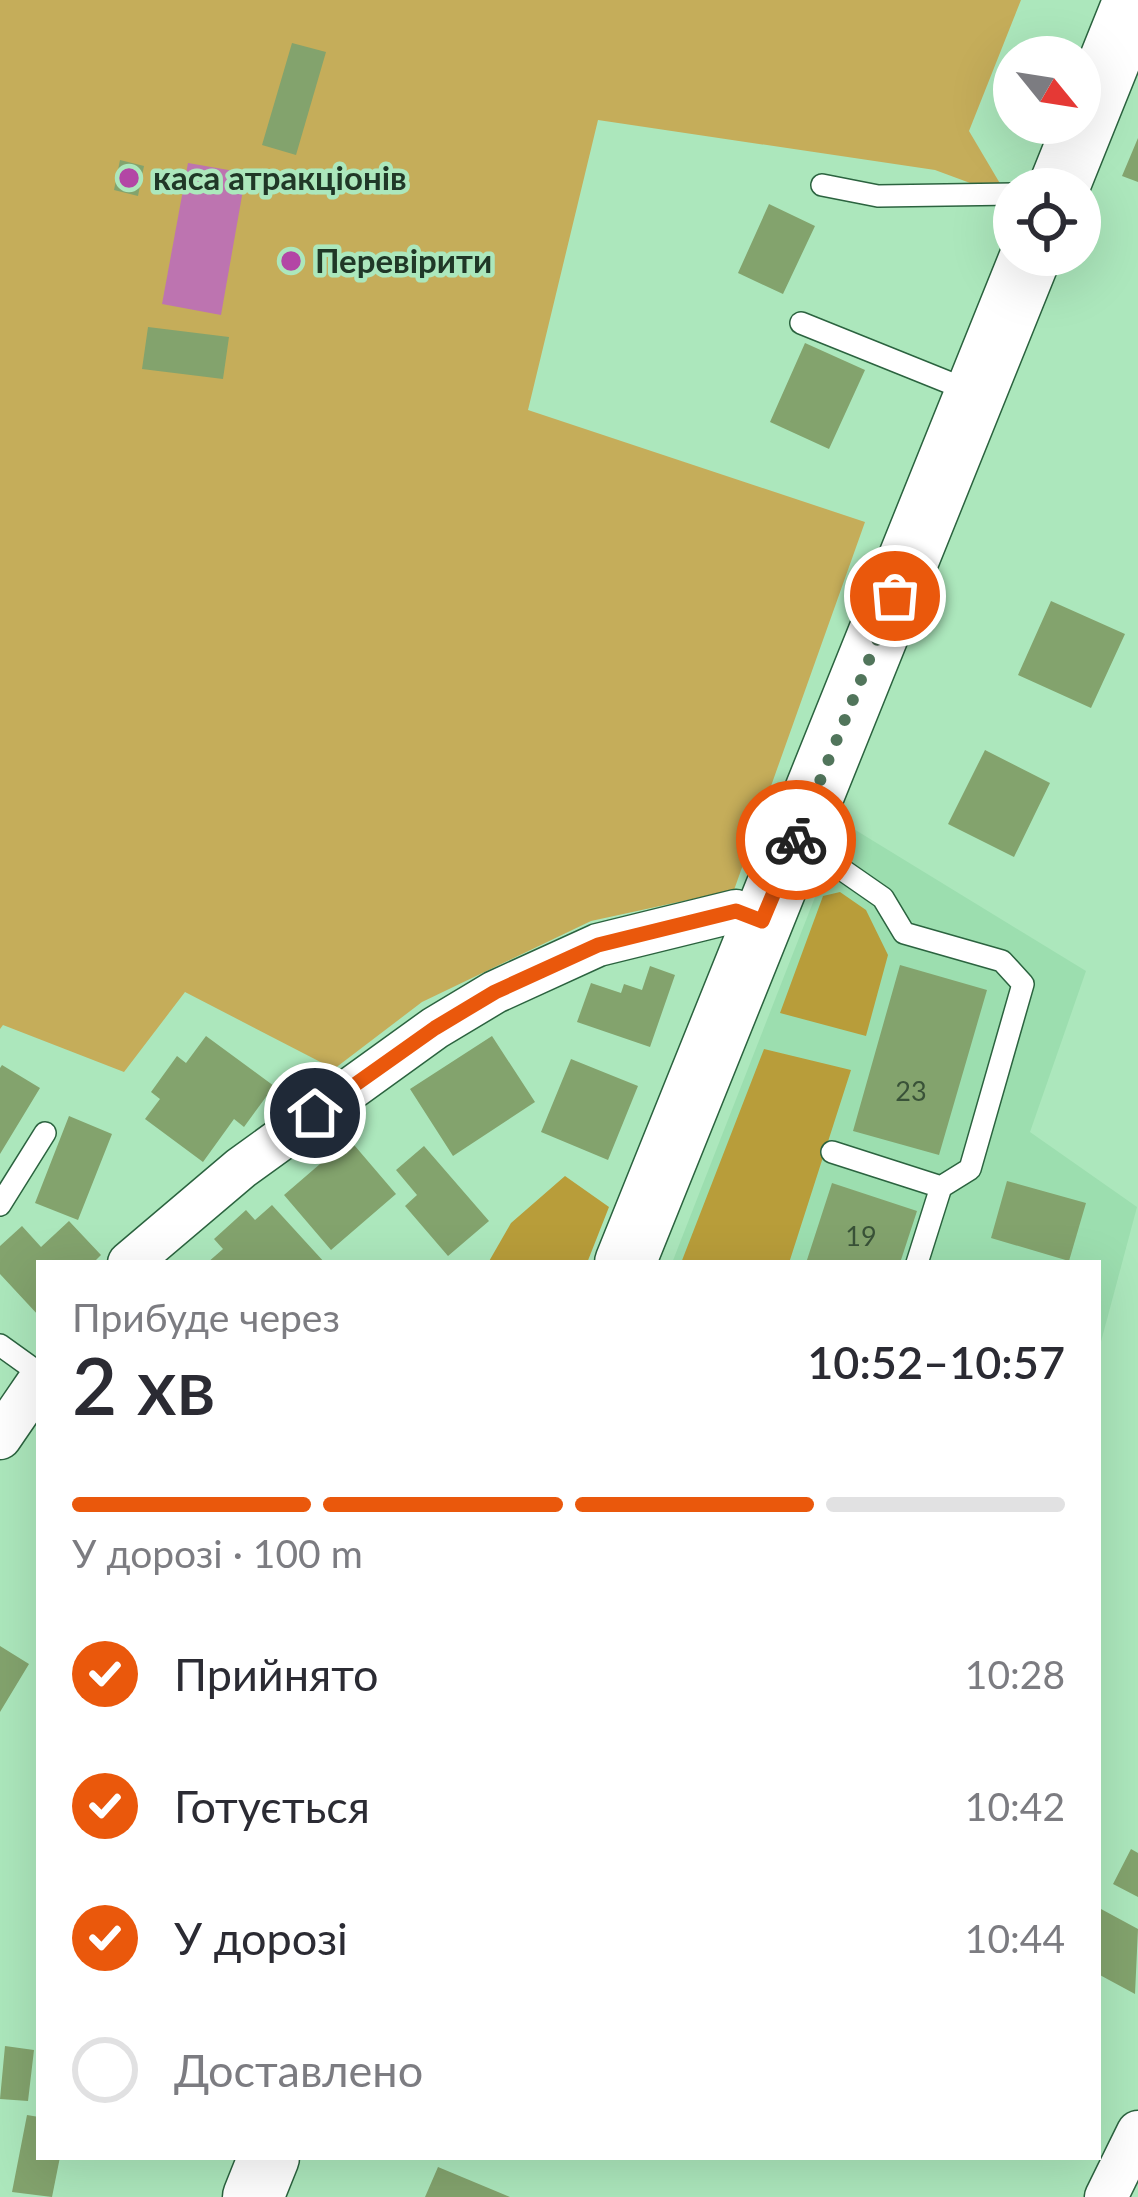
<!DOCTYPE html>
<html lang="uk">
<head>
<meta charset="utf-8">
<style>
  :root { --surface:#fff; --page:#f7f7f7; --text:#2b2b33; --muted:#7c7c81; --line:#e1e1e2; --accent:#ea580c }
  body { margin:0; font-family:Lato,sans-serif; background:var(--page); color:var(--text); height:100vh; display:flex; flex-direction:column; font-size:45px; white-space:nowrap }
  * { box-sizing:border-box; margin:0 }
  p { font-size:39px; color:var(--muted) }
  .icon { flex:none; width:66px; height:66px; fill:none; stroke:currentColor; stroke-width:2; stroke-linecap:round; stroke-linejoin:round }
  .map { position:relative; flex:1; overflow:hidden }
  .side { position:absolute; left:36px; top:1260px; width:1065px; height:900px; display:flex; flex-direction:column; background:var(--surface); border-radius:0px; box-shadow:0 12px 48px #0002 }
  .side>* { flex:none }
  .needle { width:78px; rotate:120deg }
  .tools { position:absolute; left:993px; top:36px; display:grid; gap:24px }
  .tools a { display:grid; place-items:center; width:108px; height:108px; border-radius:50%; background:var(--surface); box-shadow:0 12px 48px #0002; font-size:60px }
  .pin { position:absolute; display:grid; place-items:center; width:102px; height:102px; color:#fff; margin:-51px; border:6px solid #fff; border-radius:50%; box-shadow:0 3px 12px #0007 }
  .courier { position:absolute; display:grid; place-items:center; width:120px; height:120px; margin:-60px; border:9px solid #ea580c; border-radius:50%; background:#fff; color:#222; box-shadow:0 3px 15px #0007 }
  .headline em { font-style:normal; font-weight:600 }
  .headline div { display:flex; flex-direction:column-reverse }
  .headline { display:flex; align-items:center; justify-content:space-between; height:204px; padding:0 36px }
  h1 { font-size:78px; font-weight:600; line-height:90px }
  .bar { display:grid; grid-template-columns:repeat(4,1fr); gap:18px 12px; align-content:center; height:144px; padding:0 36px }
  .bar i { height:15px; border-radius:9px; background:var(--line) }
  .bar .on { background:var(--accent) }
  .bar p { grid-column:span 4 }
  ol { padding:0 36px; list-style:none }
  li { display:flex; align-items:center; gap:36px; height:132px }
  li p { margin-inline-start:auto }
  li .icon { padding:12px; border-radius:50%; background:var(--accent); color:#fff; stroke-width:4 }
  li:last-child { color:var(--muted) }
  li i { width:66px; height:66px; border:6px solid var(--line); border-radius:50% }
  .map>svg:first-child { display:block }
  .built { fill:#9cdeaf }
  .green { fill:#c5ad5a }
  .forest { fill:#b89d3a }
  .water { fill:#bd74b0 }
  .building { fill:#83a36d }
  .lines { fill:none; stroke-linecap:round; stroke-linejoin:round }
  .lane-casing { stroke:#2b633f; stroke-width:24 }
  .street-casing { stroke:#2b633f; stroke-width:45 }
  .secondary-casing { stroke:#2b633f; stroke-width:63 }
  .lane { stroke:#fff; stroke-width:21 }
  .street { stroke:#fff; stroke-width:42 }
  .secondary { stroke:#fff; stroke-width:60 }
  .done { stroke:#51755b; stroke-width:12; stroke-dasharray:0 21.6 }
  .route { stroke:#ea580c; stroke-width:15 }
  .poi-dot { fill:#b346a5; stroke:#ace7bc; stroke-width:4.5 }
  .labels { text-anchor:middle; stroke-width:9; stroke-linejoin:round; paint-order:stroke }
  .number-label { font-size:27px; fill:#395238 }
  .poi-label { font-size:33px; font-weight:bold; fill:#203727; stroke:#ace7bc; text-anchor:start }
</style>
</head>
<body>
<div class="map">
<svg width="1138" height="2197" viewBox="0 0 1138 2197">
  <rect width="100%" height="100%" fill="#ace7bc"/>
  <path class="built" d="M844,823L1086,971L1030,1132L1137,1207L1098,1353V1263H672Z"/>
  <path class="green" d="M0,0H1021L969,131L1008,197L935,170L598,120L528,410L865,522L734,890L591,921L422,1002L334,1069L185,992L124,1072L3,1025L0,1029Z"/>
  <path class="forest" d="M840,892L866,910L888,955L866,1036L780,1013L823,896Z
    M764,1049L851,1070L789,1263H681Z
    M565,1176L609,1207L587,1263H488L511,1223Z"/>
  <path class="water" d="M188,163L246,173L221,315L162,304Z"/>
  <path class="building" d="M292,43L326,52L296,155L262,145Z
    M1138,138V182L1122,176Z
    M120,160L144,166L138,196L114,190Z
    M769,204L815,226L783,294L738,273Z
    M286,252L299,254L297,271L283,268Z
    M148,327L229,337L223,379L142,369Z
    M805,343L865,370L829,449L770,422Z
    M1051,601L1125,634L1091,708L1018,675Z
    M985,750L1050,783L1014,857L948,824Z
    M900,965L987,990L939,1155L853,1131Z
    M650,966L675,975L650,1047L577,1022L591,983L621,993L624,984L642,990Z
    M206,1036L274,1086L244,1127L234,1119L203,1162L145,1119L160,1099L151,1092L177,1056L186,1063Z
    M492,1036L535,1102L453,1156L410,1089Z
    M571,1059L638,1086L608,1160L541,1132Z
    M2,1065L40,1088L0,1154V1068Z
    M69,1116L112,1134L78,1220L35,1203Z
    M349,1139L396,1194L331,1250L284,1195Z
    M424,1146L489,1221L448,1256L405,1206L417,1195L396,1170Z
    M1007,1181L1086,1203L1069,1261L991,1238Z
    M832,1183L917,1211L900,1263H806Z
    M272,1205L325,1263H207L223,1249L214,1239L246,1210L255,1220Z
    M69,1221L101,1255L93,1263H39V1316L0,1274V1246L22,1226L41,1247Z
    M0,1646L29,1664L0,1712Z
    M1131,1849L1138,1853V1897L1113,1884Z
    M1101,1909L1138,1929L1135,1994L1098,1974Z
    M5,2046L34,2050L28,2101L0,2099Z
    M27,2115L39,2117V2157H60L52,2197L12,2192Z
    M438,2167L510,2197H425Z"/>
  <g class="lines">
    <defs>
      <path id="lane" d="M822,185L878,196L1014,194
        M801,323L970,391
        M798,839L883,898L904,933L1002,961L1023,984L970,1169L941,1187L832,1152
        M0,1205L45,1133
        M917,1263L941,1187
        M0,1345L39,1373"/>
      <path id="street" d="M129,1263L241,1168L435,1028L495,992L598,945L736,911L762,921
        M0,1438L39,1381
        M1106,2197L1138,2132"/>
      <path id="secondary" d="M1058,189L1134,0
        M625,1263L1031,255
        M253,2197L269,2157"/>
    </defs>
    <use href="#lane" class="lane-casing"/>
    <use href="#street" class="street-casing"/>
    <use href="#secondary" class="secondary-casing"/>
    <use href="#lane" class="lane"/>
    <use href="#street" class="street"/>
    <use href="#secondary" class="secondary"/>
  </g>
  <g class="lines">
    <path class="done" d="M796,840L895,596"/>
    <path class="route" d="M315,1113L435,1028L495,992L598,945L736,911L762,921L796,840"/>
  </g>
  <g class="poi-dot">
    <circle cx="129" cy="178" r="12"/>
    <circle cx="291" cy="261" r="12"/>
  </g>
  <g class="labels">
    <g class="number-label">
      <text x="911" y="1101">23</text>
      <text x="861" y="1246">19</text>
    </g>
    <g class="poi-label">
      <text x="153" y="190">каса атракціонів</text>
      <text x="315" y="273">Перевірити</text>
    </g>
  </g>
</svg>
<div class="tools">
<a><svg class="needle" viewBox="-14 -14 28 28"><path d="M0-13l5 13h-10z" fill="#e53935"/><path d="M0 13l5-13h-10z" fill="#7c7c81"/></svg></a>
<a><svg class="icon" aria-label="locate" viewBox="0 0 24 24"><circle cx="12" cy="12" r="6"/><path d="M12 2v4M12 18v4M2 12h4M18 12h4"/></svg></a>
</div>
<div class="pin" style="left:895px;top:596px;background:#ea580c"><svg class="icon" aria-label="bag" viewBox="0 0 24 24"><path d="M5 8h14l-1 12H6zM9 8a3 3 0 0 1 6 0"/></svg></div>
<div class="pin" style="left:315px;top:1113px;background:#1f2937"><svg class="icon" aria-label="home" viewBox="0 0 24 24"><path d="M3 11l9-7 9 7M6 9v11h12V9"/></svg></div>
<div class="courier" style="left:796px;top:840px"><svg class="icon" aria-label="bike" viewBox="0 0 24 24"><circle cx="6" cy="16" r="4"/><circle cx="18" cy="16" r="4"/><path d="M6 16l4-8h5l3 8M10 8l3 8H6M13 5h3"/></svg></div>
<section class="side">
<div class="headline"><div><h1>2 хв</h1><p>Прибуде через</p></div><em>10:52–10:57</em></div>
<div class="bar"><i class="on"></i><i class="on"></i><i class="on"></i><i></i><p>У дорозі · 100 m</p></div>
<ol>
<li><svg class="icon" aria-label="check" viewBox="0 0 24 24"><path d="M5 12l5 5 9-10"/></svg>Прийнято<p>10:28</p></li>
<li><svg class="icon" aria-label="check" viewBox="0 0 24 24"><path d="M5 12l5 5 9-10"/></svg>Готується<p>10:42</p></li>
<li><svg class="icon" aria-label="check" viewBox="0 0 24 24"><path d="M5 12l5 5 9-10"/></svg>У дорозі<p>10:44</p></li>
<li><i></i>Доставлено</li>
</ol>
</section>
</div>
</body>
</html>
